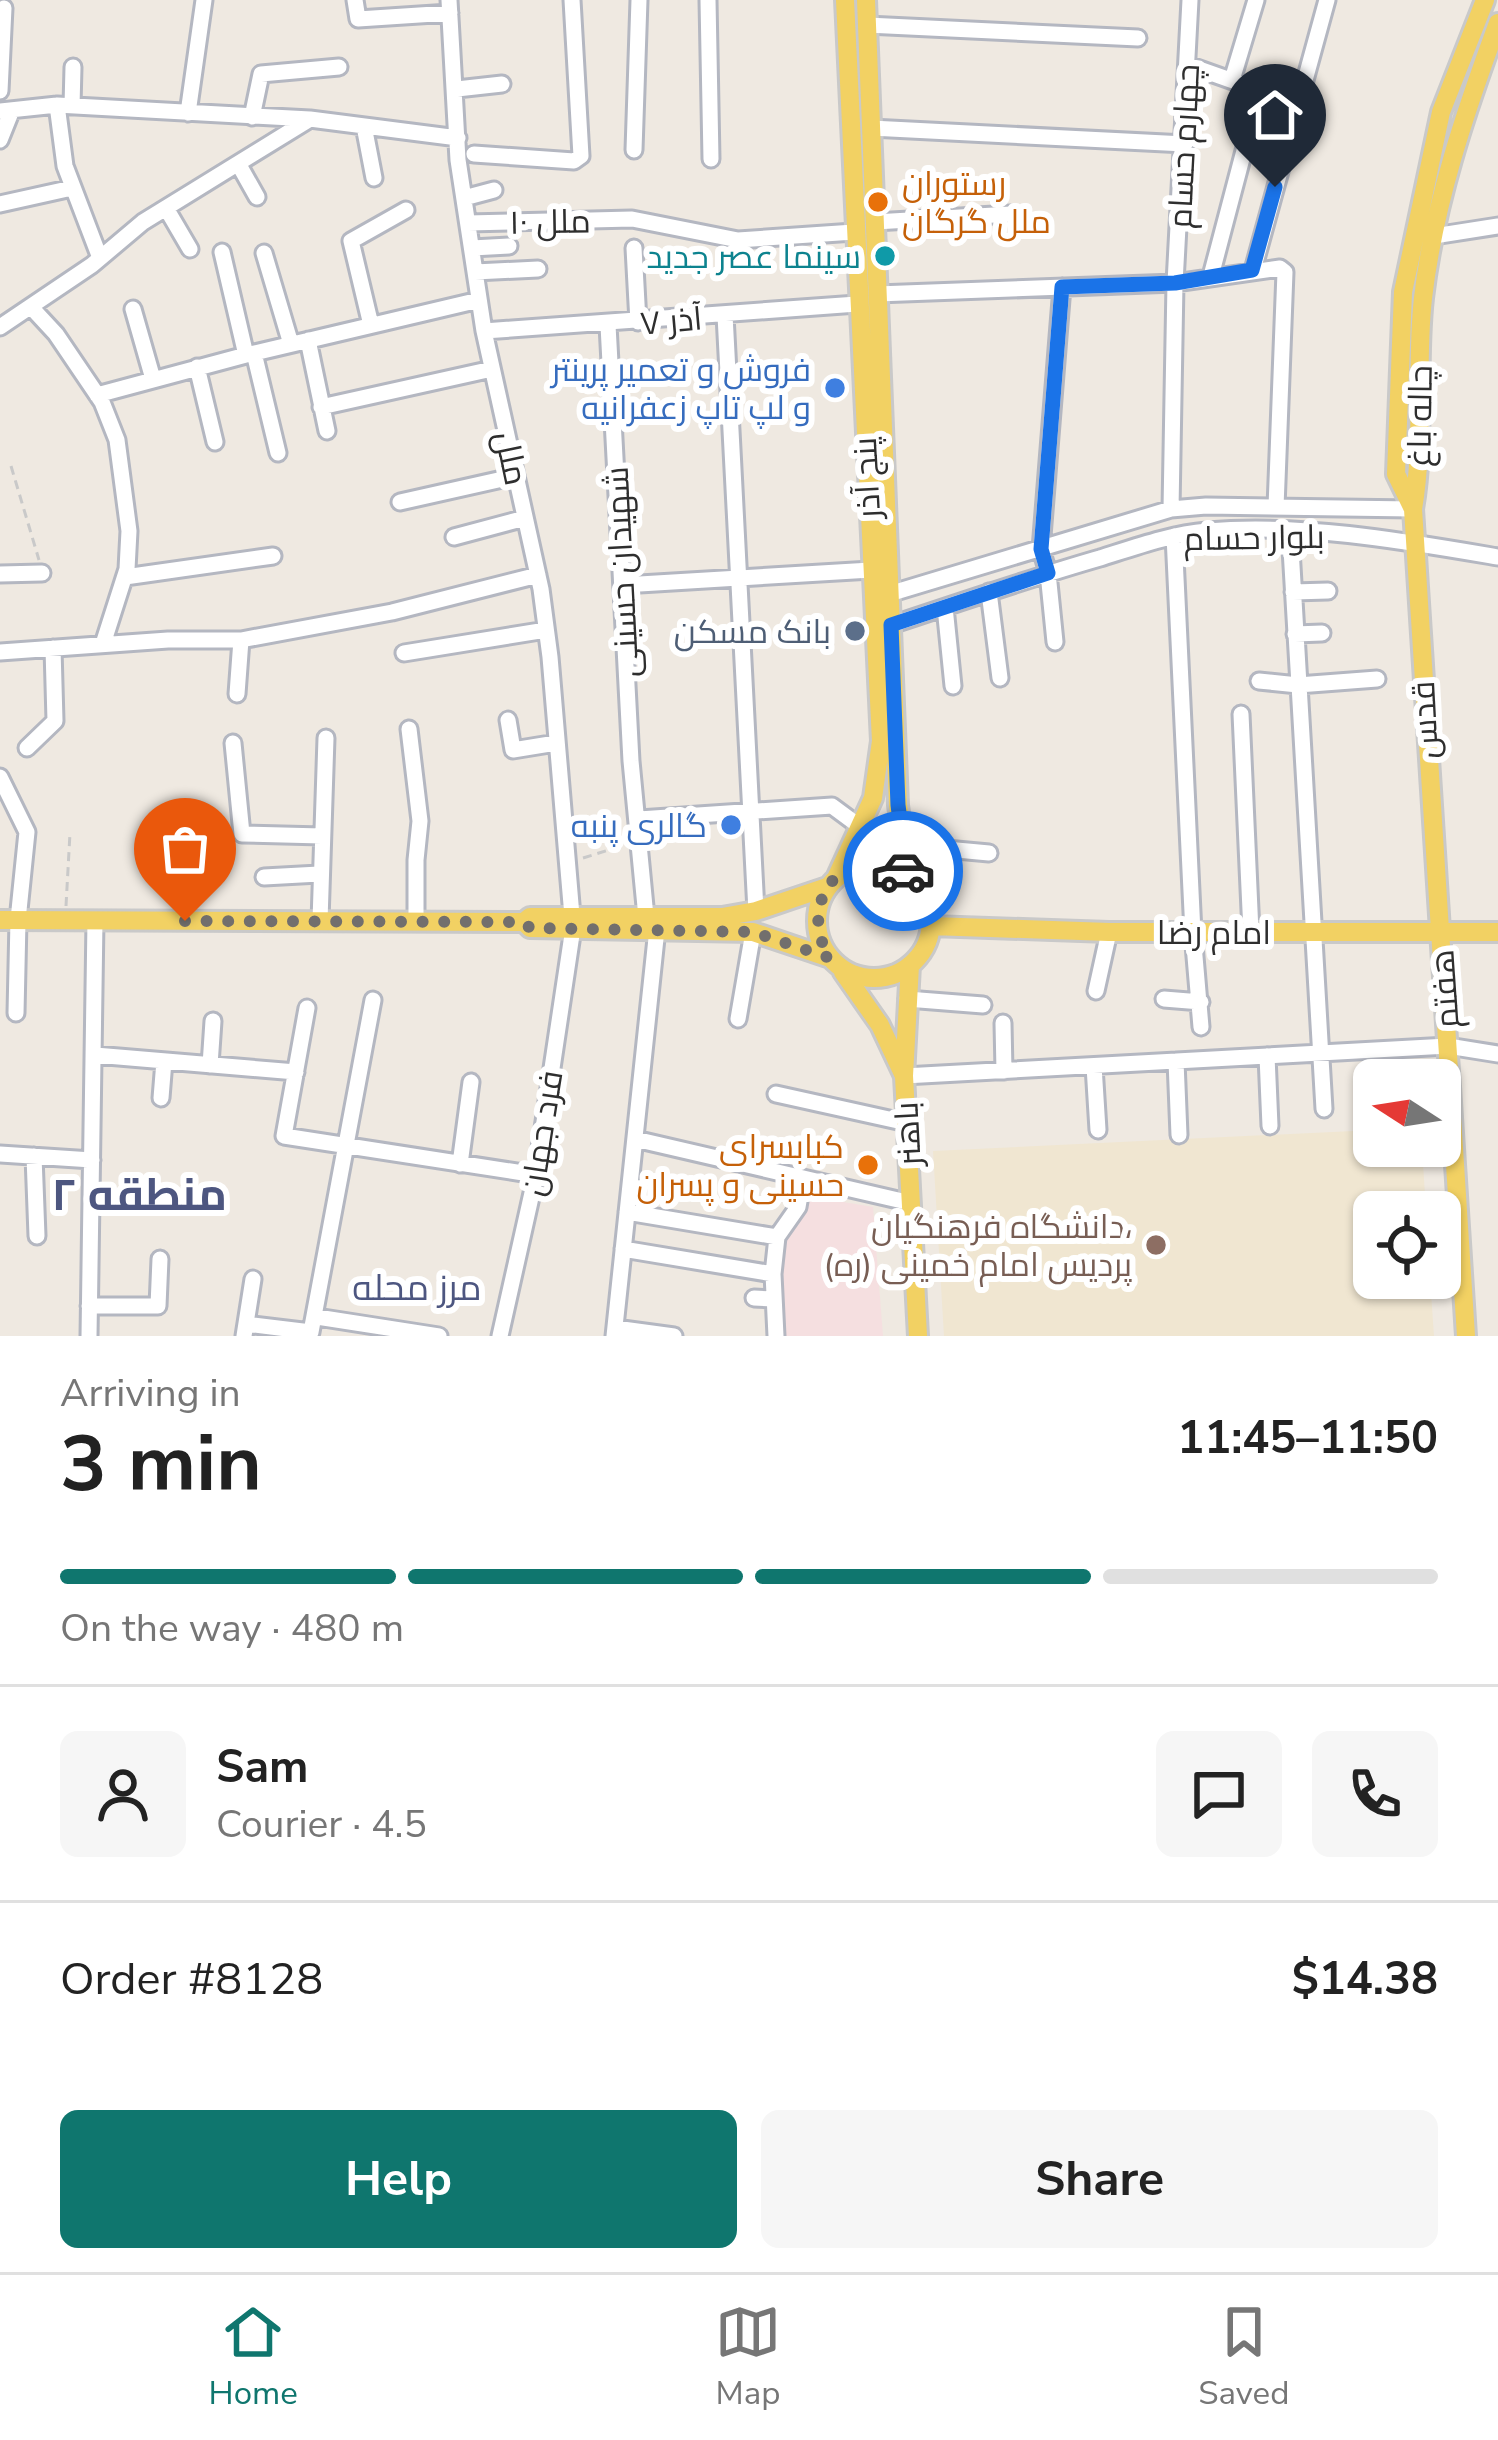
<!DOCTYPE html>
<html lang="en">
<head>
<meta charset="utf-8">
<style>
  :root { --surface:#fff; --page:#f6f6f6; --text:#222; --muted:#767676; --line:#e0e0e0; --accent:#0f766e }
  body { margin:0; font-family:"Nunito Sans",Cairo,sans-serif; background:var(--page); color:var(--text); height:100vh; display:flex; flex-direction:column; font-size:45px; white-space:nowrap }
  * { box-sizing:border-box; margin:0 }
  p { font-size:39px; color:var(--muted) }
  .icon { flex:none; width:66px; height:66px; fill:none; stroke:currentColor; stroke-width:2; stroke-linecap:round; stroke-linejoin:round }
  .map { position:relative; height:1336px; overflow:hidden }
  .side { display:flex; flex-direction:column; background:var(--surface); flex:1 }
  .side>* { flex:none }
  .needle { width:78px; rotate:282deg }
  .buttons { position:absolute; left:1353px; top:1059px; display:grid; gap:24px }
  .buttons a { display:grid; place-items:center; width:108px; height:108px; border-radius:18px; background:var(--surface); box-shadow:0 3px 9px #0004; font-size:60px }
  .pin { position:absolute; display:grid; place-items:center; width:102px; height:102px; color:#fff; margin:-123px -51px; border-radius:50% 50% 50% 0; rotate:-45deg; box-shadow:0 0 12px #0007 }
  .pin .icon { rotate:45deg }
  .courier { position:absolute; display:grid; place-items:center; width:120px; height:120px; margin:-60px; border:9px solid #1a73e8; border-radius:50%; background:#fff; color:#222; box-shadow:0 3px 15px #0007 }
  .head em { font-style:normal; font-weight:700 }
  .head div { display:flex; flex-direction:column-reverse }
  .head { display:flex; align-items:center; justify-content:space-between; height:204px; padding:0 60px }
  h1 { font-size:78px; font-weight:700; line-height:90px }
  .bar { display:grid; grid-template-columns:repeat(4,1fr); gap:18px 12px; align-content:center; height:144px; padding:0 60px }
  .bar i { height:15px; border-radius:9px; background:var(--line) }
  .bar .selected { background:var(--accent) }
  .bar p { grid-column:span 4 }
  .line { display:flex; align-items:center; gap:30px; padding:0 60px; border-top:3px solid var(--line) }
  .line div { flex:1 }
  .round { display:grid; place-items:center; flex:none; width:126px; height:126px; border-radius:18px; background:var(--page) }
  .action { display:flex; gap:24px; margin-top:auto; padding:24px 60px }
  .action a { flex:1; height:138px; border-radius:18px; background:var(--accent); color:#fff; font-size:48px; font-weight:700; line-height:138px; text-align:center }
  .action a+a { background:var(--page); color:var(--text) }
  .dock { display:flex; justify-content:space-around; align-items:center; height:168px; border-top:3px solid var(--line); background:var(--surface); font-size:33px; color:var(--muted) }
  .dock a { display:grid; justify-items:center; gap:6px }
  .dock .selected { color:var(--accent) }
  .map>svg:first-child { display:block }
  .education { fill:#f0e6d1 }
  .medical { fill:#f5dfe0 }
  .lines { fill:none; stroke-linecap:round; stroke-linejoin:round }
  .minor-casing { stroke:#b4b7c1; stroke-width:21 }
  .major-casing { stroke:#c9c9c9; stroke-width:24 }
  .path { stroke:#c9c9c9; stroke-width:3; stroke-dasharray:9 6; stroke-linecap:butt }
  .minor { stroke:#fff; stroke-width:15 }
  .major { stroke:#f2d163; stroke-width:18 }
  .done { stroke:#726f6d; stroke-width:12; stroke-dasharray:0 21.6 }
  .route { stroke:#1a73e8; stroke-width:15 }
  .food-dot { fill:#e8710a; stroke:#fff; stroke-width:4.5 }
  .culture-dot { fill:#0f9aa8; stroke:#fff; stroke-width:4.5 }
  .shop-dot { fill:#3f7fe0; stroke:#fff; stroke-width:4.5 }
  .service-dot { fill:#5c6f8a; stroke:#fff; stroke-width:4.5 }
  .education-dot { fill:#8d6e63; stroke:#fff; stroke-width:4.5 }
  .labels { text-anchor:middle; stroke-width:12; stroke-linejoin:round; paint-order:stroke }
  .street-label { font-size:33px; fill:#2e2e2e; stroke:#fff }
  .food-label { font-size:33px; fill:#c56008; stroke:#fff; text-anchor:start }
  .culture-label { font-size:33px; fill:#0d838f; stroke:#fff; text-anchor:end }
  .shop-label { font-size:33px; fill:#366cbe; stroke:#fff; text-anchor:end }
  .service-label { font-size:33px; fill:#4e5e75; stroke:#fff; text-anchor:end }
  .education-label { font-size:33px; fill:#785e54; stroke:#fff; text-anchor:end }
  .neighbourhood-label { font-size:36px; fill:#4d5680; stroke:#fff }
  .district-label { font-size:45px; font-weight:bold; fill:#4d5680; stroke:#fff }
</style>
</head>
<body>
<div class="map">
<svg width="1498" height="1336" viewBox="0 0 1498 1336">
  <rect width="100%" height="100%" fill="#efe9e1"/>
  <path class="education" d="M1374,1130V1146H1422L1426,1212H1374V1278H1430L1434,1336H944L933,1151Z"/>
  <path class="medical" d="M808,1196L873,1207L883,1336H785L780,1243Z"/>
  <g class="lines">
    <defs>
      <path id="minor" d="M355,0L358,19L450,13
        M449,0L458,160L484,331L541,589L550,657L572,916
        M708,0L711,159
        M867,25L1138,38
        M1188,65L1298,104
        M1232,80L1256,0
        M457,89L502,84
        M0,91L4,8
        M57,105L65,166L100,258
        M72,106L73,67
        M0,111L57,105L310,119L458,138
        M188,113L204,0
        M252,117L261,74L339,67
        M364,126L374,178
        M871,128L1185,144
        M0,140L12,110
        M634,150L639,0
        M474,154L574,161L581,156L572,0
        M239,165L257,197
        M464,198L494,190
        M0,204L72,188
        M166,208L190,249
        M875,222L1011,214
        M468,223L632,219L738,240L854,232
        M1434,236L1498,226
        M472,248L509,246
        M634,248L638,322
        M222,252L246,355
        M264,253L291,344
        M1253,270L1327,0
        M475,272L538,269
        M1211,276L1260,90
        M877,294L1175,283L1280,268L1285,272L1276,507
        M31,307L56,334L102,402L117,440L129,531L127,569L103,644
        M133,309L153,379
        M725,315L756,911
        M371,325L351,241L406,210
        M608,325L631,761L646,917
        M0,327L92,265L143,222L310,119
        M484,331L857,304
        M308,340L327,431
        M254,353L278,453
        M197,367L215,442
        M97,395L246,355L479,300
        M321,407L492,369
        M400,502L516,476
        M1171,509L1175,283L1190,0
        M1290,532L1324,1109
        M1174,536L1193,933L1201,1027
        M454,537L525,518
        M0,574L42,573
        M125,577L273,556
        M623,585L871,570
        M989,592L1000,678
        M1293,592L1328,591
        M889,594L1171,509L1206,506L1413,509
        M945,607L953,686
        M891,625C961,602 1030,578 1100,558C1135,547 1171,534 1207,531C1303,523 1404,541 1498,557
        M1295,634L1322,633
        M1055,642L1048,573L1041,549L1062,287
        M0,652L168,640H241L392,612L538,575
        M404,653L546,630
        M1259,681L1298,685L1377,679
        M237,694L241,640
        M1241,714L1251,932
        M508,720L513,750L556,743
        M409,729L420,821L416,860V922
        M233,743L242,834L322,836
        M27,748L55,721L53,648
        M0,777L27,832L18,920L16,1013
        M639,819L832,806L859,826
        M903,845L989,853
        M264,877L319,874
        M320,921L326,738
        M1096,991L1109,932
        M907,999L983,1005
        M1164,999L1201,1002
        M307,1008L284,1136L536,1175
        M738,1019L753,932
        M1003,1023L1004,1071
        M95,1055L296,1072
        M1267,1056L1270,1126
        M1176,1061L1179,1135
        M210,1065L213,1021
        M1094,1066L1098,1130
        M904,1076L1448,1046L1498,1054
        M776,1094L907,1123
        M161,1098L164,1061
        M635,1139L911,1203
        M0,1154L92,1160
        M34,1156L37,1236
        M460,1164L471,1082
        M627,1212L777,1237
        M623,1249L773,1274
        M754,1298L774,1299
        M89,1306H158L160,1259
        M317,1317L439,1336
        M246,1324L311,1332L373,1000
        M615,1328L674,1336
        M89,1336L95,920
        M244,1336L253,1279
        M500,1336L536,1175L573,928
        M614,1336L657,929
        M776,1336L773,1274L777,1237L798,1207L803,1178"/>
      <path id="major" d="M866,0L898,805L907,874
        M1412,507L1396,474L1403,292L1441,112L1485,0
        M817 921a57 57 0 1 1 114 0a57 57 0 1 1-114 0Z
        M837,876L873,798L881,741L845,0
        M827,887L756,911L722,917H530L524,922L530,928L753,932L830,958
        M0,920L524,922
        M931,926L1109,932H1498
        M843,972L880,1025L904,1076L910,965
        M904,1076L918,1336
        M1466,1336L1413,509C1425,440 1415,369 1423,298C1434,204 1465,112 1498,23"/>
    </defs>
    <use href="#minor" class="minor-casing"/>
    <use href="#major" class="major-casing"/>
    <path class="path" d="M11,466L39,560
      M583,858L612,849L621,838
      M66,906L70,833"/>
    <use href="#minor" class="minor"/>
    <use href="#major" class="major"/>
  </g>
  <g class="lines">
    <path class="done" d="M185,921L524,922L530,928L753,932L830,958C795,904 844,839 903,871"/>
    <path class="route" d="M903,871L907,874L898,805L891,625L1048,573L1041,549L1062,287L1175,283L1252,270L1275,187"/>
  </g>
  <g class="food-dot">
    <circle cx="878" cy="202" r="12"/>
    <circle cx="868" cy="1165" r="12"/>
  </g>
  <circle class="culture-dot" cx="885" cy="256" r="12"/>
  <g class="shop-dot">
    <circle cx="835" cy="388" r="12"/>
    <circle cx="731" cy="825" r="12"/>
  </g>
  <circle class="service-dot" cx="855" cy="631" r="12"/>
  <circle class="education-dot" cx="1156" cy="1245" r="12"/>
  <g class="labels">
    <g class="street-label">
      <text transform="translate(1183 146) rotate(-87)" y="12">چهارم حسام</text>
      <text transform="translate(550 221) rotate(-1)" y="12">۱۰ ملل</text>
      <text transform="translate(671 320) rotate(-5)" y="12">آذر ۷</text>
      <text transform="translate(1419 416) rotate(-89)" y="12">چاله باغ</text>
      <text transform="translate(512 458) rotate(78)" y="12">ملل</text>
      <text transform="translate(866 478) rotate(-93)" y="12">پنج آذر</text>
      <text transform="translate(1254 537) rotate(-1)" y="12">بلوار حسام</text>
      <text transform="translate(621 572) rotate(-93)" y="12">شهیدان حسینی</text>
      <text transform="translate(1424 720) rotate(-93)" y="12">قدس</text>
      <text x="1214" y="944">امام رضا</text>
      <text transform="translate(1444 989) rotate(-94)" y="12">هفتم</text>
      <text transform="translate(541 1133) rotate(-81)" y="12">فرد جهان</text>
      <text transform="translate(907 1134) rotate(-93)" y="12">باهنر</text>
    </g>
    <g class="food-label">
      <text x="902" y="195">رستوران<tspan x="902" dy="38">ملل گرگان</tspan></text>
      <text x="844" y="1158" text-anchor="end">کبابسرای<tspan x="844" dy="38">حسینی و پسران</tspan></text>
    </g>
    <g class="culture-label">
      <text x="861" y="268">سینما عصر جدید</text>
    </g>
    <g class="shop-label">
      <text x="811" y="381">فروش و تعمیر پرینتر<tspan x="811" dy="38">و لپ تاپ زعفرانیه</tspan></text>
      <text x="707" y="837">گالری پنبه</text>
    </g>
    <g class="service-label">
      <text x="831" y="643">بانک مسکن</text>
    </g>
    <g class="education-label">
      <text x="1132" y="1238">دانشگاه فرهنگیان،<tspan x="1132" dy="38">پردیس امام خمینی (ره)</tspan></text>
    </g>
    <g class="neighbourhood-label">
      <text x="417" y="1300">مرز محله</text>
    </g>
    <g class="district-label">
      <text x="139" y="1210">منطقه ۲</text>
    </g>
  </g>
</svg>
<div class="buttons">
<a><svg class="needle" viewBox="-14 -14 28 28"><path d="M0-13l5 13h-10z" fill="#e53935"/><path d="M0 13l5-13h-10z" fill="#767676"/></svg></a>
<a><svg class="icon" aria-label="locate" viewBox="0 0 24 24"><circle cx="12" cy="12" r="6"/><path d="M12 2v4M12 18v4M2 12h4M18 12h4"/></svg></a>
</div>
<div class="pin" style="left:185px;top:921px;background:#ea580c"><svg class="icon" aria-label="bag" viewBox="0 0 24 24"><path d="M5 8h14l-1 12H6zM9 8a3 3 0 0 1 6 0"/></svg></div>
<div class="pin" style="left:1275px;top:187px;background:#1f2937"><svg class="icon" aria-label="home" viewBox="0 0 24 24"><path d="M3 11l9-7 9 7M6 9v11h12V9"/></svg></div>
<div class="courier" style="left:903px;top:871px"><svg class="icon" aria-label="car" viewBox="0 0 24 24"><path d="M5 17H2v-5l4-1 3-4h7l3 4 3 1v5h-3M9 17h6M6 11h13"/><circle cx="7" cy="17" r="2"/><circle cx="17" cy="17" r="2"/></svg></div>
</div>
<section class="side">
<div class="head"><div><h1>3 min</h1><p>Arriving in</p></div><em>11:45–11:50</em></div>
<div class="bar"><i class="selected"></i><i class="selected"></i><i class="selected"></i><i></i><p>On the way · 480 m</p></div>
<div class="line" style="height:216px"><a class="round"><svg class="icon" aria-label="person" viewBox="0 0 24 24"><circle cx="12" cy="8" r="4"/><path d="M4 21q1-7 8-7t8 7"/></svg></a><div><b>Sam</b><p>Courier · 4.5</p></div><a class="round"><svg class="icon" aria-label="chat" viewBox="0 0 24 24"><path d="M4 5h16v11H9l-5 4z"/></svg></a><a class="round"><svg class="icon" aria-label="phone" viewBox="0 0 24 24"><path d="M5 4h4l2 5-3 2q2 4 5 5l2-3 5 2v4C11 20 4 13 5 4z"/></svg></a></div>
<div class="line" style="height:156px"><div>Order #8128</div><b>$14.38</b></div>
<div class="action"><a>Help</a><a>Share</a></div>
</section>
<nav class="dock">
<a class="selected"><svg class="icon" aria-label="home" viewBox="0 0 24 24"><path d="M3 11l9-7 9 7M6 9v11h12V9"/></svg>Home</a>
<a><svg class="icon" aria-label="map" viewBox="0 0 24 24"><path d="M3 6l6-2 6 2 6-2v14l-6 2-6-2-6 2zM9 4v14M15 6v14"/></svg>Map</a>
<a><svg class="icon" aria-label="saved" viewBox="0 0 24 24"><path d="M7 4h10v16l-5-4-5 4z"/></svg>Saved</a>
</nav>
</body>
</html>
